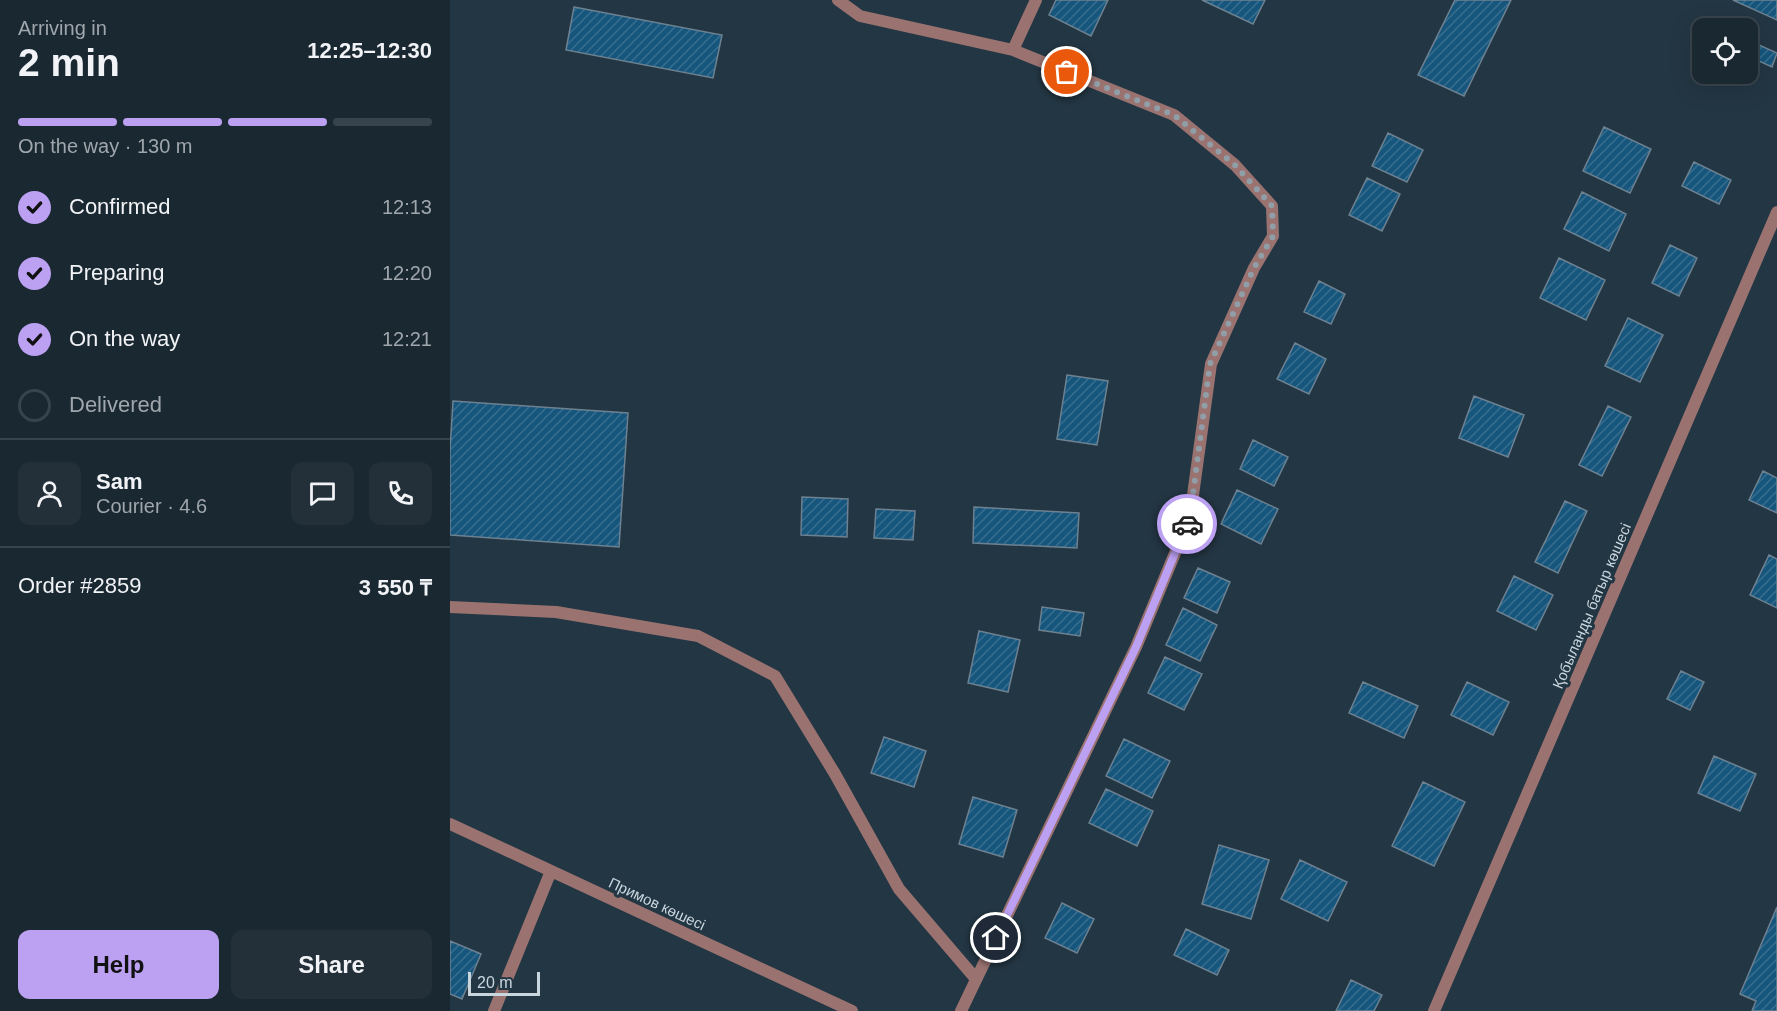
<!DOCTYPE html>
<html lang="en">
<head>
<meta charset="utf-8">
<style>
  :root { --surface:#1a2832; --page:#23303a; --text:#f1f3f6; --muted:#9fa6ac; --line:#38444d; --accent:#bca0f2 }
  body { margin:0; font-family:Helvetica,sans-serif; background:var(--page); color:var(--text); height:100vh; display:flex; flex-direction:column; font-size:22px; white-space:nowrap }
  * { box-sizing:border-box; margin:0 }
  p { font-size:20px; color:var(--muted) }
  .icon { flex:none; width:33px; height:33px; fill:none; stroke:currentColor; stroke-width:2; stroke-linecap:round; stroke-linejoin:round }
  .map { position:relative; flex:1; overflow:hidden }
  .drawer { display:flex; flex-direction:column; background:var(--surface); width:450px }
  .drawer>* { flex:none }
  .buttons { position:absolute; left:1242px; top:18px; display:grid; gap:12px }
  .buttons a { display:grid; place-items:center; width:66px; height:66px; border-radius:12px; background:var(--surface); box-shadow:0 6px 24px #0002,0 0 0 2px var(--line); font-size:30px }
  .scale { position:absolute; left:18px; bottom:15px; width:72px; box-sizing:border-box; padding-left:6px; border:3px solid #cad6de; border-top:0; font-size:16px; line-height:21px; white-space:nowrap; color:#cad6de; -webkit-text-stroke:4px #233643; paint-order:stroke }
  .pin { position:absolute; display:grid; place-items:center; width:51px; height:51px; color:#fff; margin:-26px; border:3px solid #fff; border-radius:50%; box-shadow:0 2px 6px #0007 }
  .courier { position:absolute; display:grid; place-items:center; width:60px; height:60px; margin:-30px; border:4px solid #bca0f2; border-radius:50%; background:#fff; color:#222; box-shadow:0 2px 8px #0007 }
  .head em { font-style:normal; font-weight:800 }
  .head div { display:flex; flex-direction:column-reverse }
  .head { display:flex; align-items:center; justify-content:space-between; height:102px; padding:0 18px }
  h1 { font-size:39px; font-weight:800; line-height:45px }
  .bar { display:grid; grid-template-columns:repeat(4,1fr); gap:9px 6px; align-content:center; height:72px; padding:0 18px }
  .bar i { height:8px; border-radius:4px; background:var(--line) }
  .bar .on { background:var(--accent) }
  .bar p { grid-column:span 4 }
  .line { display:flex; align-items:center; gap:15px; padding:0 18px; border-top:2px solid var(--line) }
  .line div { flex:1 }
  .round { display:grid; place-items:center; flex:none; width:63px; height:63px; border-radius:12px; background:var(--page) }
  ol { padding:0 18px; list-style:none }
  li { display:flex; align-items:center; gap:18px; height:66px }
  li p { margin-inline-start:auto }
  li .icon { padding:6px; border-radius:50%; background:var(--accent); color:#111; stroke-width:4 }
  li:last-child { color:var(--muted) }
  li i { width:33px; height:33px; border:3px solid var(--line); border-radius:50% }
  .cta { display:flex; gap:12px; margin-top:auto; padding:12px 18px }
  .cta a { flex:1; height:69px; border-radius:12px; background:var(--accent); color:#111; font-size:24px; font-weight:800; line-height:69px; text-align:center }
  .cta a+a { background:var(--page); color:var(--text) }
  main { display:flex; flex:1; min-height:0 }
  .map>svg:first-child { display:block }
  .building { fill:url(#building-hatch); stroke:#6d8191; stroke-width:1.5 }
  .lines { fill:none; stroke-linecap:round; stroke-linejoin:round }
  .minor { stroke:#9a7371; stroke-width:12 }
  .done { stroke:#909ea8; stroke-width:6; stroke-dasharray:0 10.8 }
  .route { stroke:#bca0f2; stroke-width:8 }
  .labels { text-anchor:middle; stroke-width:6; stroke-linejoin:round; paint-order:stroke }
  .street-label { font-size:15px; fill:#cad6de; stroke:#233643 }
</style>
</head>
<body>
<main>
<section class="drawer">
<div class="head"><div><h1>2 min</h1><p>Arriving in</p></div><em>12:25–12:30</em></div>
<div class="bar"><i class="on"></i><i class="on"></i><i class="on"></i><i></i><p>On the way · 130 m</p></div>
<ol>
<li><svg class="icon" aria-label="check" viewBox="0 0 24 24"><path d="M5 12l5 5 9-10"/></svg>Confirmed<p>12:13</p></li>
<li><svg class="icon" aria-label="check" viewBox="0 0 24 24"><path d="M5 12l5 5 9-10"/></svg>Preparing<p>12:20</p></li>
<li><svg class="icon" aria-label="check" viewBox="0 0 24 24"><path d="M5 12l5 5 9-10"/></svg>On the way<p>12:21</p></li>
<li><i></i>Delivered</li>
</ol>
<div class="line" style="height:108px"><a class="round"><svg class="icon" aria-label="person" viewBox="0 0 24 24"><circle cx="12" cy="8" r="4"/><path d="M4 21q1-7 8-7t8 7"/></svg></a><div><b>Sam</b><p>Courier · 4.6</p></div><a class="round"><svg class="icon" aria-label="chat" viewBox="0 0 24 24"><path d="M4 5h16v11H9l-5 4z"/></svg></a><a class="round"><svg class="icon" aria-label="phone" viewBox="0 0 24 24"><path d="M5 4h4l2 5-3 2q2 4 5 5l2-3 5 2v4C11 20 4 13 5 4z"/></svg></a></div>
<div class="line" style="height:78px"><div>Order #2859</div><b>3 550 ₸</b></div>
<div class="cta"><a>Help</a><a>Share</a></div>
</section>
<div class="map">
<svg width="1327" height="1011" viewBox="0 0 1327 1011">
  <defs>
    <pattern id="building-hatch" width="6" height="6" patternUnits="userSpaceOnUse" patternTransform="scale(1.5)"><rect width="6" height="6" fill="#16567d"/><path d="M-1 1l2-2M0 6l6-6M5 7l2-2" fill="none" stroke="#376e8f"/></pattern>
  </defs>
  <rect width="100%" height="100%" fill="#233643"/>
  <path class="building" d="M606,0H658L641,36L599,15Z
    M752,0H815L803,24Z
    M1005,0H1061L1014,96L968,75Z
    M1283,0H1327V20Z
    M124,7L272,35L263,78L116,50Z
    M1298,40L1327,53L1322,67L1298,56Z
    M1154,127L1201,149L1180,193L1133,171Z
    M938,133L973,150L957,182L922,166Z
    M1244,162L1281,180L1269,204L1232,186Z
    M917,178L950,194L932,231L899,215Z
    M1132,192L1176,214L1159,251L1114,229Z
    M1220,245L1247,258L1229,296L1202,283Z
    M1109,258L1155,280L1136,320L1090,298Z
    M869,281L895,294L881,324L854,312Z
    M1178,318L1213,335L1190,382L1155,366Z
    M845,343L876,359L859,394L827,379Z
    M617,375L658,381L647,445L607,439Z
    M1024,396L1074,415L1058,457L1009,438Z
    M3,401L178,413L169,547L0,535V450Z
    M1158,406L1181,417L1152,476L1129,465Z
    M803,440L838,457L824,486L790,469Z
    M1313,471L1327,478V513L1299,500Z
    M787,490L828,509L811,544L771,524Z
    M352,497L398,499L397,537L351,535Z
    M1115,501L1137,511L1108,573L1085,562Z
    M524,507L629,513L627,548L523,543Z
    M426,509L465,511L463,540L424,538Z
    M1319,555L1327,559V608L1300,595Z
    M748,568L780,582L767,613L734,598Z
    M1064,576L1103,595L1086,630L1047,611Z
    M592,607L634,613L630,636L589,630Z
    M733,608L767,625L750,661L716,645Z
    M529,631L570,640L558,692L518,683Z
    M715,657L752,674L734,710L698,693Z
    M1231,671L1254,682L1240,710L1217,699Z
    M913,682L968,706L954,738L899,713Z
    M1017,682L1059,702L1043,735L1001,715Z
    M434,737L476,751L464,787L421,773Z
    M674,739L720,761L702,798L656,776Z
    M1264,756L1306,774L1290,811L1248,793Z
    M973,782L1015,802L984,866L942,846Z
    M656,789L703,811L687,846L639,823Z
    M523,797L567,810L553,857L509,844Z
    M769,845L819,860L801,919L752,904Z
    M850,860L897,882L878,921L831,899Z
    M612,903L644,919L627,953L595,938Z
    M1327,907V1011H1302L1306,1001L1290,994Z
    M736,929L779,950L767,975L724,955Z
    M0,941L31,954L12,999L0,994Z
    M901,980L932,995L924,1011H886Z"/>
  <g class="lines">
    <path class="minor" d="M388,0L410,16L563,50
      M0,607L106,612L248,636L325,676L385,774L449,889L526,979
      M0,824L402,1011
      M44,1011L101,871
      M511,1011L686,647L740,517L761,364L804,268L823,236L822,206L785,165L724,115L563,50L586,0
      M984,1011L1327,212"/>
  </g>
  <g class="lines">
    <path class="done" d="M617,72L724,115L785,165L822,206L823,236L804,268L760,364L740,517L737,524"/>
    <path class="route" d="M546,938L686,647L737,524"/>
  </g>
  <g class="labels">
    <g class="street-label">
      <text transform="translate(1142 606) rotate(-67)" y="5">Қобыланды батыр көшесі</text>
      <text transform="translate(207 904) rotate(25)" y="5">Примов көшесі</text>
    </g>
  </g>
</svg>
<div class="buttons">
<a><svg class="icon" aria-label="locate" viewBox="0 0 24 24"><circle cx="12" cy="12" r="6"/><path d="M12 2v4M12 18v4M2 12h4M18 12h4"/></svg></a>
</div>
<div class="scale">20 m</div>
<div class="pin" style="left:617px;top:72px;background:#ea580c"><svg class="icon" aria-label="bag" viewBox="0 0 24 24"><path d="M5 8h14l-1 12H6zM9 8a3 3 0 0 1 6 0"/></svg></div>
<div class="pin" style="left:546px;top:938px;background:#1f2937"><svg class="icon" aria-label="home" viewBox="0 0 24 24"><path d="M3 11l9-7 9 7M6 9v11h12V9"/></svg></div>
<div class="courier" style="left:737px;top:524px"><svg class="icon" aria-label="car" viewBox="0 0 24 24"><path d="M5 17H2v-5l4-1 3-4h7l3 4 3 1v5h-3M9 17h6M6 11h13"/><circle cx="7" cy="17" r="2"/><circle cx="17" cy="17" r="2"/></svg></div>
</div>
</main>
</body>
</html>
